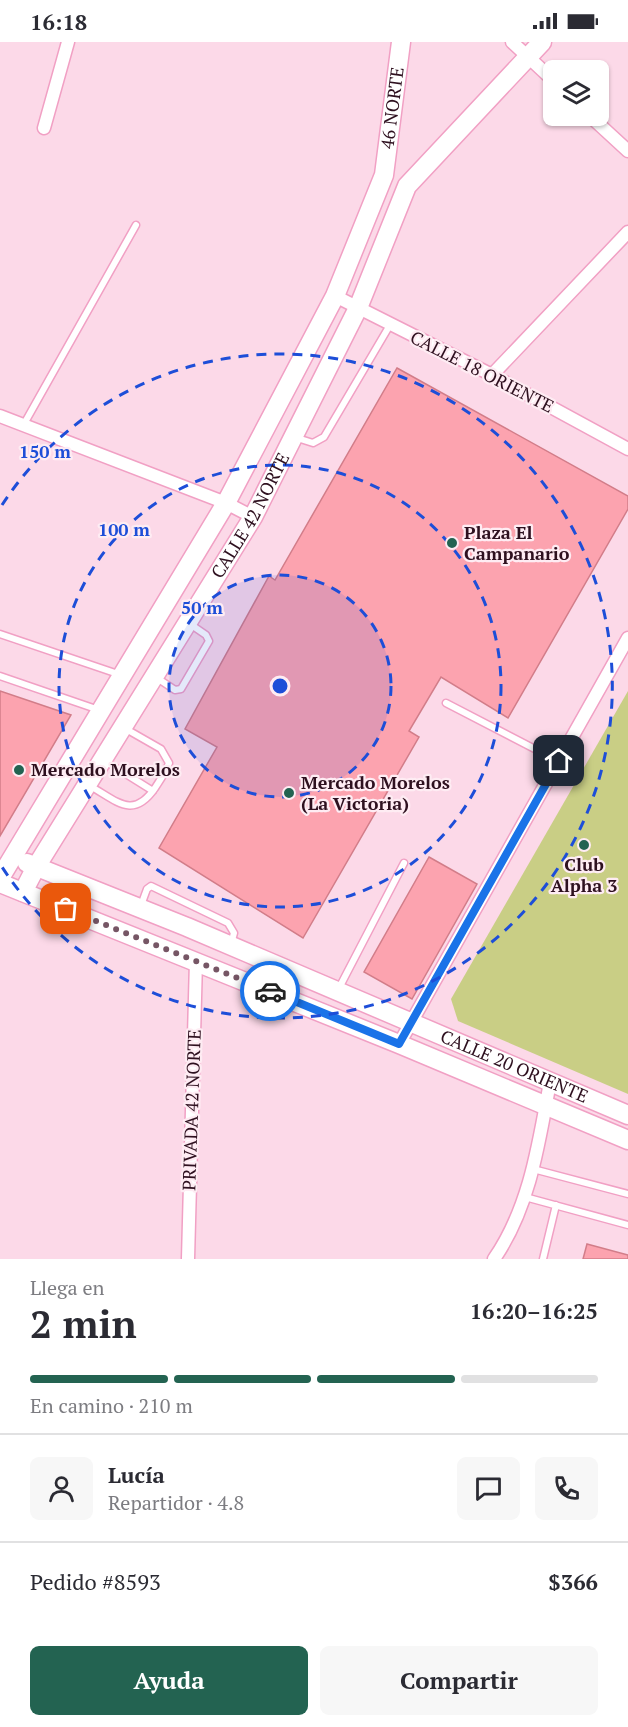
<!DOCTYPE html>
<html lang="es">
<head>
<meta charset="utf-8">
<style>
  :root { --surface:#fff; --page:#f7f7f7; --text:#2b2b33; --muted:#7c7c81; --line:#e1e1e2; --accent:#236351 }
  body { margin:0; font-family:"PT Serif",serif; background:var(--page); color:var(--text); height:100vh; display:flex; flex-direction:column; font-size:22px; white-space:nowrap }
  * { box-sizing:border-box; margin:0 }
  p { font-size:20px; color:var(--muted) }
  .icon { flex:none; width:33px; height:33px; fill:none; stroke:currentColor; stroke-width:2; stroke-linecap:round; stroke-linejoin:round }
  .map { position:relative; height:1217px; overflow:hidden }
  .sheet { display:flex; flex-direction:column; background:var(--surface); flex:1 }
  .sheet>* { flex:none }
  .fabs { position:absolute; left:543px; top:18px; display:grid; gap:12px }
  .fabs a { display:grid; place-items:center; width:66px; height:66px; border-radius:9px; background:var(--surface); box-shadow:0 2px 4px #0004; font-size:30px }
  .pin { position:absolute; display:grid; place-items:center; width:51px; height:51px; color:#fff; margin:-26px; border-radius:12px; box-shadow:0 3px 9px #0006 }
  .courier { position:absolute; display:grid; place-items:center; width:60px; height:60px; margin:-30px; border:4px solid #1a73e8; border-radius:50%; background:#fff; color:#222; box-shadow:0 2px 8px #0007 }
  .headline em { font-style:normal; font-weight:700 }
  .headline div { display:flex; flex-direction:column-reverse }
  .headline { display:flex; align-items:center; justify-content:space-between; height:102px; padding:0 30px }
  h1 { font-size:39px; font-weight:700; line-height:45px }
  .bar { display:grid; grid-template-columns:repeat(4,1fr); gap:9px 6px; align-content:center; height:72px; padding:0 30px }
  .bar i { height:8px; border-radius:4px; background:var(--line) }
  .bar .selected { background:var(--accent) }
  .bar p { grid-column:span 4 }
  .line { display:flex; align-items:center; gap:15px; padding:0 30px; border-top:2px solid var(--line) }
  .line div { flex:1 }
  .round { display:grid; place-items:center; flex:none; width:63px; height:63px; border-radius:9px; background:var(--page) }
  .button { display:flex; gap:12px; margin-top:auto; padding:12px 30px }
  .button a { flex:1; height:69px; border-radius:9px; background:var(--accent); color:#fff; font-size:24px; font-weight:700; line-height:69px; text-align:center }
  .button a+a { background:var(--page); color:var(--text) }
  .status { display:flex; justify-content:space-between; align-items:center; height:42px; padding:0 30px; background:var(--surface); direction:ltr }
  .status svg { height:16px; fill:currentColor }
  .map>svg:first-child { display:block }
  .green { fill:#c9ce85 }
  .building { fill:#fca3af; stroke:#d27d89; stroke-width:1.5 }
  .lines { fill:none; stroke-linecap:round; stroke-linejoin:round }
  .lane-casing { stroke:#f1a0c4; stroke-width:9 }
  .street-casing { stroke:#f1a0c4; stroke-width:15 }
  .secondary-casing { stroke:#f1a0c4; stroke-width:21 }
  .lane { stroke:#fff; stroke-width:6 }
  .street { stroke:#fff; stroke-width:12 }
  .secondary { stroke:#fff; stroke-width:18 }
  .done { stroke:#765665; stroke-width:6; stroke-dasharray:0 10.8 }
  .route { stroke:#1a73e8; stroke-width:8 }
  .ring { fill:none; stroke:#1d4ed8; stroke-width:3; stroke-dasharray:10 8 }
  .poi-dot { fill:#236351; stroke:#feecf3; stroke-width:2 }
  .labels { text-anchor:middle; stroke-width:4.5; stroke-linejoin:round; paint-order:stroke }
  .street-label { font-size:18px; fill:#2e101f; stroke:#feecf3 }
  .poi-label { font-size:18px; font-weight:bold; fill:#2e101f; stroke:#feecf3; text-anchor:start }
  .centre { fill:#1d4ed8; stroke:#feecf3; stroke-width:3 }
  .ring-label { font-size:18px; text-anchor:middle; font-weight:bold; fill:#1d4ed8; stroke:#feecf3; stroke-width:4.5; stroke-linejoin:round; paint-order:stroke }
</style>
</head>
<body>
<div class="status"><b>16:18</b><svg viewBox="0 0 49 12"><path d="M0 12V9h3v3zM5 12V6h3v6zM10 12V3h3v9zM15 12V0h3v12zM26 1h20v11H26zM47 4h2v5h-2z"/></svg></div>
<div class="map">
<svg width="628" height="1217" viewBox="0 0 628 1217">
  <rect width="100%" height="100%" fill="#fcd9e8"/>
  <path class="green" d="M628,649V1052L458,979L451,957Z"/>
  <path class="building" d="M397,326L628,454V467L508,676L441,635L409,689L419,695L303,896L159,806L217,705L185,687L269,534L275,538Z
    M0,649L71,673L0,794Z
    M429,815L477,842L412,957L364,930Z
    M587,1202L628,1213V1217H583Z"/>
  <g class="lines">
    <defs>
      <path id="lane" d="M24,382L136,183
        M294,395L313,401L324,395L390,283
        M0,592L121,633
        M0,634L99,668
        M157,636L175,648L181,647L209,599L206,593L190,582
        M446,661L558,719
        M105,719L153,749
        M90,744C117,759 133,778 155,746C160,738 166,730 169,721L161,707L126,687
        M140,866L147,847L151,844L228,881L234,891L231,902
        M338,948L404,821
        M533,1127L628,1152
        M525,1155L628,1183
        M543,1217L556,1163"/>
      <path id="street" d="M512,0L554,39
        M590,74L628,109
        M44,86L68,0
        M335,254L492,333L628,407
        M492,333L628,190
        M0,374L226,461L253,475
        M399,1002L628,596
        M188,1217L196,919
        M494,1217C530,1165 539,1100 550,1040"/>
      <g id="secondary">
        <path id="s1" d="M27,821L187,885L628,1073"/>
        <path id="s2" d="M0,836L226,461L335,254L384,133L401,0"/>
        <path d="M0,841L399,1002L628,1098"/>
        <path id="s3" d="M23,850L36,825L253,475L358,266L407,144L542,0"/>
      </g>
    </defs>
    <use href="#lane" class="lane-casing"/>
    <use href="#street" class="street-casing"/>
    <use href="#secondary" class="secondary-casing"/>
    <use href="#lane" class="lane"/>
    <use href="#street" class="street"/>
    <use href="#secondary" class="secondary"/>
  </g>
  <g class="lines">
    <path class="done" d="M66,867L270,949"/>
    <path class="route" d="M270,949L399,1002L559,719"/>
  </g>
  <circle cx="280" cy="644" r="111" fill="#1d4ed8" fill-opacity=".12"/>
  <g class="ring">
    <circle cx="280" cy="644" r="111"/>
    <circle cx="280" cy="644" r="221"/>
    <path d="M2 463A332 332 0 1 1 2 825"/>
  </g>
  <g class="poi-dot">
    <circle cx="452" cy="501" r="6"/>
    <circle cx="19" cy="728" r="6"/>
    <circle cx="289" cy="751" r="6"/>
    <circle cx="584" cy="803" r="6"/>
  </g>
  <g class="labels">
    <g class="street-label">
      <text dy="6" stroke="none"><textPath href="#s2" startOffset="870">46 NORTE</textPath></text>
      <text transform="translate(482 330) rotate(27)" y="6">CALLE 18 ORIENTE</text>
      <text dy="6" stroke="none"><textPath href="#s3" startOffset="440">CALLE 42 NORTE</textPath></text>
      <text dy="6" stroke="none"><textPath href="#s1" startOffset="528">CALLE 20 ORIENTE</textPath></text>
      <text transform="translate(192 1068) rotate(-88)" y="6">PRIVADA 42 NORTE</text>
    </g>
    <g class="poi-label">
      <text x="464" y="497">Plaza El<tspan x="464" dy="21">Campanario</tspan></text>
      <text x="31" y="734">Mercado Morelos</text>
      <text x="301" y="747">Mercado Morelos<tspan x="301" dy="21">(La Victoria)</tspan></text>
      <text x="584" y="829" text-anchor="middle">Club<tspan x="584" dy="21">Alpha 3</tspan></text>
    </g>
  </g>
  <circle cx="280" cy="644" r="9" class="centre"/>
  <g class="ring-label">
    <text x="45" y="416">150 m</text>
    <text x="124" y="494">100 m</text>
    <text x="202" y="572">50 m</text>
  </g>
</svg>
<div class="fabs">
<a><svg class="icon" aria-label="layers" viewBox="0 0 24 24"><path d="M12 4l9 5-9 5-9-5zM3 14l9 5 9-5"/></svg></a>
</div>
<div class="pin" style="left:66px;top:867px;background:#ea580c"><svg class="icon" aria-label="bag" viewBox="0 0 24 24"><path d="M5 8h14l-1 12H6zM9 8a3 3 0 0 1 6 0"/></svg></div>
<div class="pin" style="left:559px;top:719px;background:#1f2937"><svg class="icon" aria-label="home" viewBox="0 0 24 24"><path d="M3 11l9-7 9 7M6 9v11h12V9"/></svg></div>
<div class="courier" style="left:270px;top:949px"><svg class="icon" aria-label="car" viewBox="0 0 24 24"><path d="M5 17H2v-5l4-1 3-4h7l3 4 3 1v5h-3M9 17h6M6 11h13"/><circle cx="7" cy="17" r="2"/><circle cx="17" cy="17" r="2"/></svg></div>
</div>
<section class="sheet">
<div class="headline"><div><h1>2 min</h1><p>Llega en</p></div><em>16:20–16:25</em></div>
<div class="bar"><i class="selected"></i><i class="selected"></i><i class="selected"></i><i></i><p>En camino · 210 m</p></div>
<div class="line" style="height:108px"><a class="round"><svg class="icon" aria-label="person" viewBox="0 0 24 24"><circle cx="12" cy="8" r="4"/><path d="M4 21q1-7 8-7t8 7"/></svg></a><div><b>Lucía</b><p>Repartidor · 4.8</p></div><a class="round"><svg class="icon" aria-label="chat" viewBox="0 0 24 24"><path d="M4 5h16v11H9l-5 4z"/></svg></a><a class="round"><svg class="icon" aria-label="phone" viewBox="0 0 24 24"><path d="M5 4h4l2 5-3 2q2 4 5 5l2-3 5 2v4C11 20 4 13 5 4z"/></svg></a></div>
<div class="line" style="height:78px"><div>Pedido #8593</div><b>$366</b></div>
<div class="button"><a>Ayuda</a><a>Compartir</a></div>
</section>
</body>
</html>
